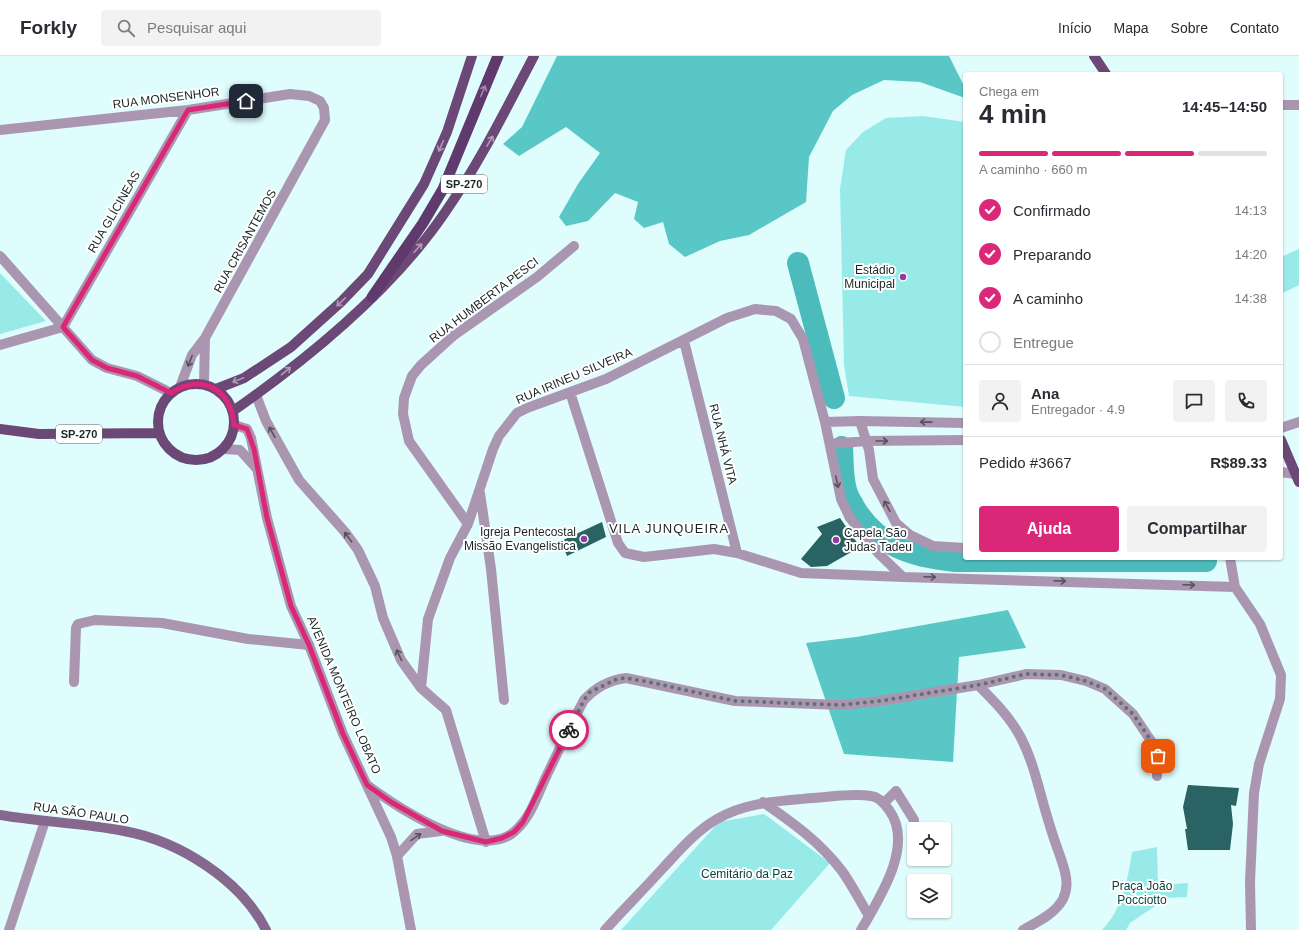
<!DOCTYPE html>
<html lang="pt">
<head>
<meta charset="utf-8">
<style>
  :root { --surface:#fff; --page:#f2f2f3; --text:#2b2b33; --muted:#7c7c81; --line:#e1e1e2; --accent:#db2777 }
  body { margin:0; font-family:Helvetica,sans-serif; background:var(--page); color:var(--text); height:100vh; display:flex; flex-direction:column; font-size:15px; white-space:nowrap }
  * { box-sizing:border-box; margin:0 }
  p { font-size:13px; color:var(--muted) }
  .icon { flex:none; width:22px; height:22px; fill:none; stroke:currentColor; stroke-width:2; stroke-linecap:round; stroke-linejoin:round }
  .map { position:relative; flex:1; overflow:hidden }
  .details { position:absolute; left:963px; top:16px; width:320px; height:488px; display:flex; flex-direction:column; background:var(--surface); border-radius:4px; box-shadow:0 1px 3px #0004 }
  .details>* { flex:none }
  .fabs { position:absolute; left:907px; top:766px; display:grid; gap:8px }
  .fabs a { display:grid; place-items:center; width:44px; height:44px; border-radius:4px; background:var(--surface); box-shadow:0 1px 3px #0004; font-size:20px }
  .pin { position:absolute; display:grid; place-items:center; width:34px; height:34px; color:#fff; margin:-17px; border-radius:8px; box-shadow:0 2px 6px #0006 }
  .courier { position:absolute; display:grid; place-items:center; width:40px; height:40px; margin:-20px; border:3px solid #db2777; border-radius:50%; background:#fff; color:#222; box-shadow:0 1px 5px #0007 }
  .overview em { font-style:normal; font-weight:800 }
  .overview div { display:flex; flex-direction:column-reverse }
  .overview { display:flex; align-items:center; justify-content:space-between; height:68px; padding:0 16px }
  h1 { font-size:26px; font-weight:800; line-height:30px }
  .bar { display:grid; grid-template-columns:repeat(4,1fr); gap:6px 4px; align-content:center; height:48px; padding:0 16px }
  .bar i { height:5px; border-radius:3px; background:var(--line) }
  .bar .current { background:var(--accent) }
  .bar p { grid-column:span 4 }
  .line { display:flex; align-items:center; gap:10px; padding:0 16px; border-top:1px solid var(--line) }
  .line div { flex:1 }
  .round { display:grid; place-items:center; flex:none; width:42px; height:42px; border-radius:4px; background:var(--page) }
  ol { padding:0 16px; list-style:none }
  li { display:flex; align-items:center; gap:12px; height:44px }
  li p { margin-inline-start:auto }
  li .icon { padding:4px; border-radius:50%; background:var(--accent); color:#fff; stroke-width:4 }
  li:last-child { color:var(--muted) }
  li i { width:22px; height:22px; border:2px solid var(--line); border-radius:50% }
  .action { display:flex; gap:8px; margin-top:auto; padding:8px 16px }
  .action a { flex:1; height:46px; border-radius:4px; background:var(--accent); color:#fff; font-size:16px; font-weight:800; line-height:46px; text-align:center }
  .action a+a { background:var(--page); color:var(--text) }
  header { display:flex; align-items:center; gap:24px; box-sizing:border-box; height:56px; padding:0 20px; background:var(--surface); border-bottom:1px solid var(--line) }
  header strong { font-size:19px }
  nav { display:flex; gap:22px; margin-inline-start:auto; font-size:14px }
  .search { width:280px; height:36px; background:var(--page); display:flex; align-items:center; gap:10px; box-sizing:border-box; padding:0 14px; border-radius:4px; color:var(--muted); font-size:15px }
  .map>svg:first-child { display:block }
  .green { fill:#98eae9 }
  .forest { fill:#59c7c6 }
  .lines { fill:none; stroke-linecap:round; stroke-linejoin:round }
  .river { stroke:#4cbbbb; stroke-width:22 }
  .building { fill:#296363 }
  .minor { stroke:#ab96b1; stroke-width:10 }
  .tertiary { stroke:#ab96b1; stroke-width:10 }
  .secondary { stroke:#86688f; stroke-width:10 }
  .primary { stroke:#6c4877; stroke-width:10 }
  .trunk { stroke:#603a6c; stroke-width:11 }
  .oneway { stroke:#a089a7 }
  .oneway2 { stroke:#ae9ab4 }
  .oneway3 { stroke:#54535e }
  .done { stroke:#5f7171; stroke-width:4; stroke-dasharray:0 7.2 }
  .route { stroke:#db2777; stroke-width:5 }
  .poi-dot { fill:#903aa8; stroke:#fff; stroke-width:1.5 }
  .labels { text-anchor:middle; stroke-width:4; stroke-linejoin:round; paint-order:stroke }
  .shield { fill:#fff; stroke:#5f6767; stroke-width:1 }
  .shield-label { font-size:11px; font-weight:bold; fill:#1a2626 }
  .street-label { font-size:12px; fill:#1a2626; stroke:#fff }
  .poi-label { font-size:12px; fill:#1a2626; stroke:#fff; text-anchor:end }
  .park-label { font-size:12px; fill:#083e3d; stroke:#fff }
  .neighbourhood-label { font-size:13px; letter-spacing:1px; fill:#1a2626; stroke:#fff }
</style>
</head>
<body>
<header>
<strong>Forkly</strong>
<div class="search"><svg class="icon" aria-label="search" viewBox="0 0 24 24"><circle cx="10" cy="10" r="6"/><path d="M15 15l6 6"/></svg>Pesquisar aqui</div>
<nav><a>Início</a><a>Mapa</a><a>Sobre</a><a>Contato</a></nav>
</header>
<div class="map">
<svg width="1299" height="874" viewBox="0 0 1299 874">
  <rect width="100%" height="100%" fill="#defdfc"/>
  <path class="green" d="M923,60L965,66V351L849,340L844,309L840,133L846,94L863,76L886,62Z
    M1299,193V229L1283,237L1281,232V201Z
    M0,217L46,265L0,278Z
    M764,758L830,807L771,874H621L719,766Z
    M1157,791L1158,829L1188,827L1187,841L1167,842L1130,867L1126,874H1102C1122,854 1128,823 1132,796Z"/>
  <path class="forest" d="M557,0H949L965,32V42L920,26L884,24L852,39L833,55L809,101L806,146L749,179L720,185L685,201L669,188L663,166L644,172L634,163L638,146L615,137L588,165L566,170L559,161L578,128L600,97L566,71L519,100L503,88L522,71Z
    M1008,554L1026,592L959,601L953,706L844,698L806,587L856,581Z"/>
  <g class="lines">
    <path class="river" d="M798,207L834,342
      M842,391C843,406 842,424 847,437C848,442 852,446 854,451C877,490 913,501 955,505H1206"/>
  </g>
  <path class="building" d="M840,462L860,491L827,510L811,511L801,503L822,478L817,471Z
    M602,466L606,481L567,500L561,485Z
    M1188,729L1239,732L1236,750L1231,749L1233,768L1230,794H1188L1185,773H1187L1183,751Z"/>
  <g class="lines">
    <path class="minor" d="M1281,49H1299
      M0,74L188,54L290,38L309,40L320,45L324,52L325,64L205,282L192,299L180,331
      M0,200L92,304L107,312L137,320L171,337
      M684,285L737,497
      M0,289L63,271L188,54
      M204,328L205,282
      M570,336L618,487L625,497L644,501L714,493L737,497L801,517L903,521
      M256,339L266,365L299,424L345,476L358,494L375,530L383,562L401,604L421,632
      M860,365L869,394L873,423L896,467L910,479L933,490L965,492
      M825,366L860,365L965,367
      M1281,372L1299,366
      M830,388L866,385L965,384
      M1281,416L1295,418
      M480,437L491,513L504,644
      M468,468L409,385L403,358L404,342L412,320L421,309L453,280L537,221L574,190
      M1230,502L1235,531L1260,568L1281,619L1280,643L1259,708L1254,737L1250,826L1251,873
      M74,626L76,572L78,568L95,564L162,567L248,583L309,589
      M978,629C994,645 1009,660 1020,680C1035,708 1040,740 1050,770C1054,785 1061,800 1065,816C1067,824 1067,835 1063,843C1055,858 1037,866 1023,874
      M367,729C397,751 480,807 515,775C530,762 537,741 545,723C558,696 570,670 584,644C595,632 610,624 626,622L735,645L841,649L880,645L978,629L1026,618L1061,619L1086,625L1105,633L1133,658L1155,691L1158,700L1157,720
      M763,746C792,766 820,786 842,815C852,829 860,845 869,860
      M884,747L896,735L914,764V773
      M486,786L446,654L421,632L428,563L450,502L468,468L493,393L499,380L517,357L527,352L606,323L727,262L755,253L776,255L791,263L803,283L825,366L841,443L850,462L878,497L903,521L1235,531
      M397,800L417,778L441,775
      M9,874L45,765
      M605,874C624,853 644,833 663,812C679,795 696,775 717,763C747,746 779,745 813,742C832,741 852,737 871,740C879,741 885,748 889,754C915,789 879,843 861,874"/>
    <path class="tertiary" d="M234,369L247,373L251,382L267,462L291,550L309,589L343,678L391,781L397,800L411,874
      M223,393L240,394L257,413"/>
    <path class="secondary" d="M0,759C41,766 83,767 124,775C179,785 241,824 266,874"/>
    <path class="primary" d="M1094,0L1106,18
      M158 366a38 38 0 1 1 76 0a38 38 0 1 1-76 0Z
      M216,333L244,322L291,291L341,246L368,218L424,128L447,76L472,0
      M233,355C309,302 394,232 446,155C480,106 506,53 534,0
      M0,373L39,378L159,377
      M1281,384L1299,426"/>
    <path class="trunk" d="M372,241L423,167L443,133L498,0"/>
  </g>
  <defs><path id="oneway-shaft" d="M-6 0H5M1.5-3L5.5 0L1.5 3" fill="none" stroke-width="1.6" stroke-linecap="round" stroke-linejoin="round"/></defs>
  <use class="oneway" href="#oneway-shaft" transform="translate(483 35) rotate(-67)"/>
  <g class="oneway2">
    <use href="#oneway-shaft" transform="translate(490 85) rotate(-59)"/>
    <use href="#oneway-shaft" transform="translate(441 90) rotate(114)"/>
    <use href="#oneway-shaft" transform="translate(418 192) rotate(-48)"/>
    <use href="#oneway-shaft" transform="translate(341 246) rotate(136)"/>
    <use href="#oneway-shaft" transform="translate(286 315) rotate(-39)"/>
    <use href="#oneway-shaft" transform="translate(238 324) rotate(158)"/>
  </g>
  <g class="oneway3">
    <use href="#oneway-shaft" transform="translate(190 305) rotate(112)"/>
    <use href="#oneway-shaft" transform="translate(926 366) rotate(-179)"/>
    <use href="#oneway-shaft" transform="translate(272 376) rotate(-119)"/>
    <use href="#oneway-shaft" transform="translate(882 385)"/>
    <use href="#oneway-shaft" transform="translate(837 426) rotate(78)"/>
    <use href="#oneway-shaft" transform="translate(887 450) rotate(-119)"/>
    <use href="#oneway-shaft" transform="translate(348 481) rotate(-127)"/>
    <use href="#oneway-shaft" transform="translate(930 521) rotate(2)"/>
    <use href="#oneway-shaft" transform="translate(1060 525) rotate(2)"/>
    <use href="#oneway-shaft" transform="translate(1189 529) rotate(2)"/>
    <use href="#oneway-shaft" transform="translate(399 599) rotate(-115)"/>
    <use href="#oneway-shaft" transform="translate(416 781) rotate(-35)"/>
  </g>
  <g class="lines">
    <path class="done" d="M569,674L584,644L590,636L617,623L626,622L649,626L735,645L841,649L880,645L978,629L1026,618L1061,619L1086,625L1105,633L1133,658L1152,686L1158,700"/>
    <path class="route" d="M246,45L188,54L63,271L92,304L107,312L137,320L171,337C202,317 231,333 234,369L247,373L254,393L267,462L291,550L309,589L343,678L367,729L391,746L442,775L486,786L502,782L514,776L523,766L569,674"/>
  </g>
  <g class="poi-dot">
    <circle cx="903" cy="221" r="4"/>
    <circle cx="584" cy="483" r="4"/>
    <circle cx="836" cy="484" r="4"/>
  </g>
  <g class="labels">
    <g class="shield">
      <rect x="441" y="119" width="46" height="18" rx="3"/>
      <rect x="56" y="369" width="46" height="18" rx="3"/>
    </g>
    <g class="shield-label">
      <text x="464" y="132">SP-270</text>
      <text x="79" y="382">SP-270</text>
    </g>
    <g class="street-label">
      <text transform="translate(166 42) rotate(-7)" y="4">RUA MONSENHOR</text>
      <text transform="translate(114 156) rotate(-60)" y="4">RUA GLÍCINEAS</text>
      <text transform="translate(245 185) rotate(-61)" y="4">RUA CRISANTEMOS</text>
      <text transform="translate(484 244) rotate(-37)" y="4">RUA HUMBERTA PESCI</text>
      <text transform="translate(574 320) rotate(-23)" y="4">RUA IRINEU SILVEIRA</text>
      <text transform="translate(723 388) rotate(76)" y="4">RUA NHÁ VITA</text>
      <text transform="translate(344 639) rotate(67)" y="4">AVENIDA MONTEIRO LOBATO</text>
      <text transform="translate(81 757) rotate(8)" y="4">RUA SÃO PAULO</text>
    </g>
    <g class="poi-label">
      <text x="895" y="218">Estádio<tspan x="895" dy="14">Municipal</tspan></text>
      <text x="576" y="480">Igreja Pentecostal<tspan x="576" dy="14">Missão Evangelistica</tspan></text>
      <text x="844" y="481" text-anchor="start">Capela São<tspan x="844" dy="14">Judas Tadeu</tspan></text>
    </g>
    <g class="park-label">
      <text x="747" y="822">Cemitário da Paz</text>
      <text x="1142" y="834">Praça João<tspan x="1142" dy="14">Pocciotto</tspan></text>
    </g>
    <g class="neighbourhood-label">
      <text x="669" y="477">VILA JUNQUEIRA</text>
    </g>
  </g>
</svg>
<div class="fabs">
<a><svg class="icon" aria-label="locate" viewBox="0 0 24 24"><circle cx="12" cy="12" r="6"/><path d="M12 2v4M12 18v4M2 12h4M18 12h4"/></svg></a>
<a><svg class="icon" aria-label="layers" viewBox="0 0 24 24"><path d="M12 4l9 5-9 5-9-5zM3 14l9 5 9-5"/></svg></a>
</div>
<div class="pin" style="left:1158px;top:700px;background:#ea580c"><svg class="icon" aria-label="bag" viewBox="0 0 24 24"><path d="M5 8h14l-1 12H6zM9 8a3 3 0 0 1 6 0"/></svg></div>
<div class="pin" style="left:246px;top:45px;background:#1f2937"><svg class="icon" aria-label="home" viewBox="0 0 24 24"><path d="M3 11l9-7 9 7M6 9v11h12V9"/></svg></div>
<div class="courier" style="left:569px;top:674px"><svg class="icon" aria-label="bike" viewBox="0 0 24 24"><circle cx="6" cy="16" r="4"/><circle cx="18" cy="16" r="4"/><path d="M6 16l4-8h5l3 8M10 8l3 8H6M13 5h3"/></svg></div>
<section class="details">
<div class="overview"><div><h1>4 min</h1><p>Chega em</p></div><em>14:45–14:50</em></div>
<div class="bar"><i class="current"></i><i class="current"></i><i class="current"></i><i></i><p>A caminho · 660 m</p></div>
<ol>
<li><svg class="icon" aria-label="check" viewBox="0 0 24 24"><path d="M5 12l5 5 9-10"/></svg>Confirmado<p>14:13</p></li>
<li><svg class="icon" aria-label="check" viewBox="0 0 24 24"><path d="M5 12l5 5 9-10"/></svg>Preparando<p>14:20</p></li>
<li><svg class="icon" aria-label="check" viewBox="0 0 24 24"><path d="M5 12l5 5 9-10"/></svg>A caminho<p>14:38</p></li>
<li><i></i>Entregue</li>
</ol>
<div class="line" style="height:72px"><a class="round"><svg class="icon" aria-label="person" viewBox="0 0 24 24"><circle cx="12" cy="8" r="4"/><path d="M4 21q1-7 8-7t8 7"/></svg></a><div><b>Ana</b><p>Entregador · 4.9</p></div><a class="round"><svg class="icon" aria-label="chat" viewBox="0 0 24 24"><path d="M4 5h16v11H9l-5 4z"/></svg></a><a class="round"><svg class="icon" aria-label="phone" viewBox="0 0 24 24"><path d="M5 4h4l2 5-3 2q2 4 5 5l2-3 5 2v4C11 20 4 13 5 4z"/></svg></a></div>
<div class="line" style="height:52px"><div>Pedido #3667</div><b>R$89.33</b></div>
<div class="action"><a>Ajuda</a><a>Compartilhar</a></div>
</section>
</div>
</body>
</html>
